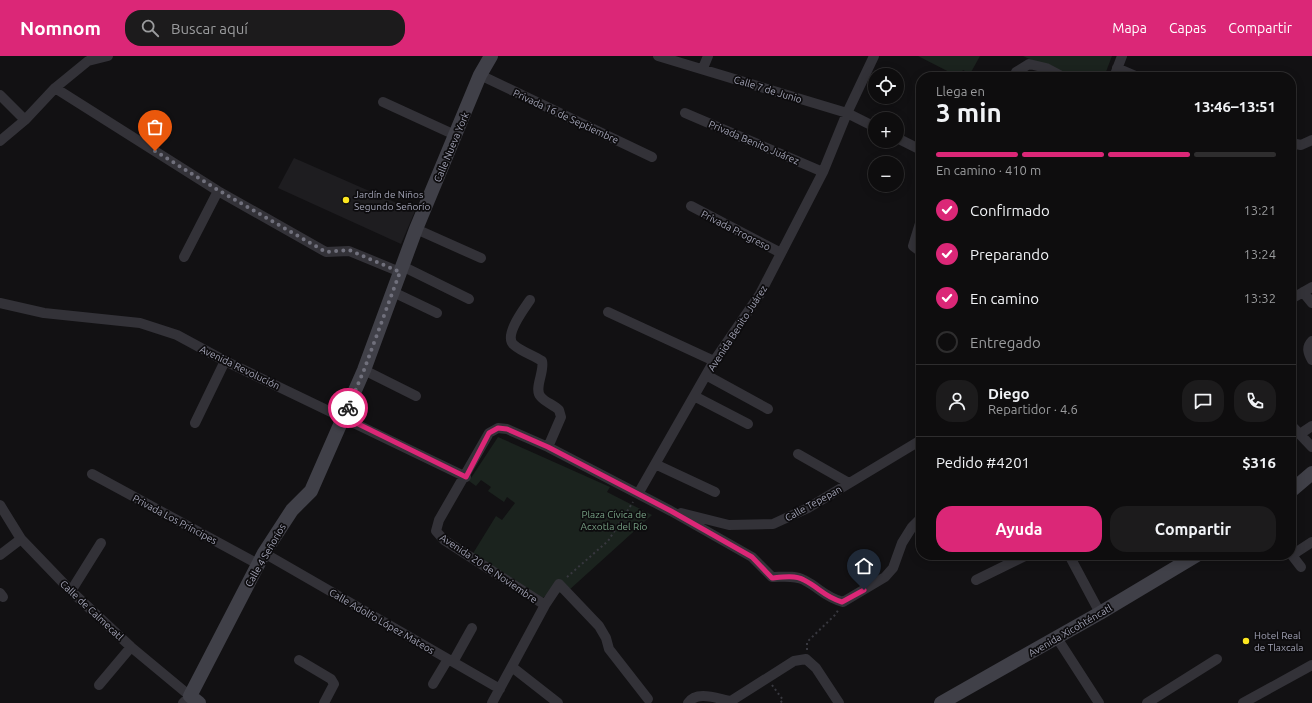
<!DOCTYPE html>
<html lang="es">
<head>
<meta charset="utf-8">
<style>
  :root { --surface:#0e0d0e; --page:#1c1b1c; --text:#f1f3f6; --muted:#9b9c9e; --line:#2e2d2e; --accent:#db2777 }
  body { margin:0; font-family:Ubuntu,sans-serif; background:var(--page); color:var(--text); height:100vh; display:flex; flex-direction:column; font-size:15px; white-space:nowrap }
  * { box-sizing:border-box; margin:0 }
  p { font-size:13px; color:var(--muted) }
  .icon { flex:none; width:22px; height:22px; fill:none; stroke:currentColor; stroke-width:2; stroke-linecap:round; stroke-linejoin:round }
  .map { position:relative; flex:1; overflow:hidden }
  .side { position:absolute; left:916px; top:16px; width:380px; height:488px; display:flex; flex-direction:column; background:var(--surface); border-radius:16px; box-shadow:0 2px 10px #0003,0 0 0 1px var(--line) }
  .side>* { flex:none }
  .buttons { position:absolute; left:868px; top:12px; display:grid; gap:8px }
  .buttons a { display:grid; place-items:center; width:36px; height:36px; border-radius:50%; background:var(--surface); box-shadow:0 2px 10px #0003,0 0 0 1px var(--line); font-size:20px }
  .pin { position:absolute; display:grid; place-items:center; width:34px; height:34px; color:#fff; margin:-41px -17px; border-radius:50% 50% 50% 0; rotate:-45deg; box-shadow:0 0 4px #0007 }
  .pin .icon { rotate:45deg }
  .courier { position:absolute; display:grid; place-items:center; width:40px; height:40px; margin:-20px; border:3px solid #db2777; border-radius:50%; background:#fff; color:#222; box-shadow:0 1px 5px #0007 }
  .head em { font-style:normal; font-weight:700 }
  .head div { display:flex; flex-direction:column-reverse }
  .head { display:flex; align-items:center; justify-content:space-between; height:68px; padding:0 20px }
  h1 { font-size:26px; font-weight:700; line-height:30px }
  .bar { display:grid; grid-template-columns:repeat(4,1fr); gap:6px 4px; align-content:center; height:48px; padding:0 20px }
  .bar i { height:5px; border-radius:3px; background:var(--line) }
  .bar .current { background:var(--accent) }
  .bar p { grid-column:span 4 }
  .line { display:flex; align-items:center; gap:10px; padding:0 20px; border-top:1px solid var(--line) }
  .line div { flex:1 }
  .round { display:grid; place-items:center; flex:none; width:42px; height:42px; border-radius:16px; background:var(--page) }
  ol { padding:0 20px; list-style:none }
  li { display:flex; align-items:center; gap:12px; height:44px }
  li p { margin-inline-start:auto }
  li .icon { padding:4px; border-radius:50%; background:var(--accent); color:#fff; stroke-width:4 }
  li:last-child { color:var(--muted) }
  li i { width:22px; height:22px; border:2px solid var(--line); border-radius:50% }
  .action { display:flex; gap:8px; margin-top:auto; padding:8px 20px }
  .action a { flex:1; height:46px; border-radius:16px; background:var(--accent); color:#fff; font-size:16px; font-weight:700; line-height:46px; text-align:center }
  .action a+a { background:var(--page); color:var(--text) }
  header { display:flex; align-items:center; gap:24px; box-sizing:border-box; height:56px; padding:0 20px; background:var(--accent); color:#fff }
  header strong { font-size:19px }
  nav { display:flex; gap:22px; margin-inline-start:auto; font-size:14px }
  .search { width:280px; height:36px; background:var(--page); display:flex; align-items:center; gap:10px; box-sizing:border-box; padding:0 14px; border-radius:16px; color:var(--muted); font-size:15px }
  .map>svg:first-child { display:block }
  .built { fill:#1e1d20 }
  .green { fill:#1b231e }
  .lines { fill:none; stroke-linecap:round; stroke-linejoin:round }
  .path { stroke:#38383f; stroke-width:2; stroke-dasharray:2 3; stroke-linecap:butt }
  .street { stroke:#333238; stroke-width:10 }
  .secondary { stroke:#404048; stroke-width:14 }
  .done { stroke:#70707c; stroke-width:4; stroke-dasharray:0 7.2 }
  .route { stroke:#db2777; stroke-width:5 }
  .poi-dot { fill:#fde720; stroke:#0d0c0e; stroke-width:1.5 }
  .labels { text-anchor:middle; stroke-width:3.5; stroke-linejoin:round; paint-order:stroke }
  .street-label { font-size:10px; fill:#a2a3b5; stroke:#0d0c0e }
  .poi-label { font-size:10px; fill:#a2a3b5; stroke:#0d0c0e; text-anchor:start }
  .park-label { font-size:10px; fill:#77a184; stroke:#0d0c0e }
</style>
</head>
<body>
<header>
<strong>Nomnom</strong>
<div class="search"><svg class="icon" aria-label="search" viewBox="0 0 24 24"><circle cx="10" cy="10" r="6"/><path d="M15 15l6 6"/></svg>Buscar aquí</div>
<nav><a>Mapa</a><a>Capas</a><a>Compartir</a></nav>
</header>
<div class="map">
<svg width="1312" height="647" viewBox="0 0 1312 647">
  <rect width="100%" height="100%" fill="#121113"/>
  <path class="built" d="M294,102L415,155L401,188L278,132Z"/>
  <path class="green" d="M918,0H980L970,18L963,14L959,21Z
    M1023,0H1112L1104,21H1068Z
    M498,381L610,431L607,436L652,459L568,535L545,540L542,543L472,499L496,460L502,464L515,447L507,441L504,446L488,435L491,431L481,424L476,430L469,425Z"/>
  <g class="lines">
    <path class="path" d="M1291,225L1296,230
      M567,521L608,485L633,446
      M807,594V586L835,559L839,553
      M772,629L783,644L780,647"/>
    <path class="street" d="M658,0L847,57L875,71
      M703,12L708,0
      M1117,12L1138,21
      M480,19L652,101
      M1014,21L1016,16L1029,8L1046,12L1063,21
      M1114,21L1122,0
      M55,32L218,135L326,196L349,195L400,216
      M0,39L25,64
      M383,46L455,79
      M685,57L823,116
      M897,82L921,94
      M0,85L25,64L55,32L88,5L108,0
      M1291,87L1301,89L1312,84
      M691,150L781,197
      M921,164L913,190L921,196
      M416,173L481,202
      M184,201L218,135
      M402,210L469,243
      M393,236L437,257
      M1303,236L1312,247
      M1291,243L1312,231
      M530,244C524,253 503,280 514,289C522,296 533,299 542,305C545,316 533,333 541,341C545,346 554,349 559,354L561,361L548,391
      M0,247L44,257L140,267L177,279L225,305L466,421
      M608,256L714,305
      M1312,285C1306,291 1308,297 1312,304
      M364,314L416,340
      M706,319L768,353
      M694,340L748,368
      M195,367L225,305
      M1291,369L1312,391
      M1300,378L1312,370
      M798,398L849,427
      M655,408L715,436
      M92,418L258,508
      M638,438L714,305L760,238L823,116L847,57L874,0
      M0,449L21,483L71,535L131,591L190,640L183,647
      M681,457L729,469L773,468L808,452L921,384
      M264,497L500,633
      M1291,498L1301,511
      M0,499L21,483
      M1069,499L1100,557
      M1292,499L1312,486
      M976,524L1027,499
      M71,535L101,487
      M0,537L3,541
      M545,549L444,484L436,475L439,464L489,377L498,372L507,373L548,391L671,455L752,501L772,521C782,521 795,519 804,524C820,532 823,540 843,546L885,521L893,512L902,487L912,471L921,462
      M1057,582L1099,647
      M299,604L331,623L334,628L324,647
      M453,606L472,572
      M512,611L558,647
      M433,628L448,603
      M99,629L131,591
      M731,645L794,605L806,603L816,612L839,647
      M492,647L545,549L559,528L599,570L606,582L609,593L648,643
      M688,647C697,634 718,643 731,645
      M1147,647L1217,603
      M1243,647L1312,609"/>
    <path class="secondary" d="M1291,435L1312,417
      M199,647L190,640L264,497L292,454L311,435L364,314L416,173L480,19L491,0
      M941,647L1100,557L1197,499"/>
  </g>
  <g class="lines">
    <path class="done" d="M155,95L218,134L326,196L349,194L400,216L364,314L348,352"/>
    <path class="route" d="M348,352L344,361L466,421L489,377L498,372L507,373L548,391L671,455L752,501L772,522C782,521 795,519 804,524C820,532 823,540 842,546L864,534"/>
  </g>
  <g class="poi-dot">
    <circle cx="346" cy="144" r="4"/>
    <circle cx="1246" cy="585" r="4"/>
  </g>
  <g class="labels">
    <g class="street-label">
      <text transform="translate(768 33) rotate(17)" y="4">Calle 7 de Junio</text>
      <text transform="translate(566 60) rotate(25)" y="4">Privada 16 de Septiembre</text>
      <text transform="translate(754 86) rotate(23)" y="4">Privada Benito Juárez</text>
      <text transform="translate(451 91) rotate(-67)" y="4">Calle Nueva York</text>
      <text transform="translate(736 174) rotate(27)" y="4">Privada Progreso</text>
      <text transform="translate(737 272) rotate(-57)" y="4">Avenida Benito Juárez</text>
      <text transform="translate(240 311) rotate(26)" y="4">Avenida Revolución</text>
      <text transform="translate(813 447) rotate(-29)" y="4">Calle Tepepan</text>
      <text transform="translate(175 463) rotate(28)" y="4">Privada Los Príncipes</text>
      <text transform="translate(265 499) rotate(-60)" y="4">Calle 4 Señoríos</text>
      <text transform="translate(489 512) rotate(34)" y="4">Avenida 20 de Noviembre</text>
      <text transform="translate(92 554) rotate(43)" y="4">Calle de Calmecatl</text>
      <text transform="translate(382 565) rotate(30)" y="4">Calle Adolfo López Mateos</text>
      <text transform="translate(1070 574) rotate(-30)" y="4">Avenida Xicohténcatl</text>
    </g>
    <g class="poi-label">
      <text x="354" y="142">Jardín de Niños<tspan x="354" dy="12">Segundo Señorío</tspan></text>
      <text x="1254" y="583">Hotel Real<tspan x="1254" dy="12">de Tlaxcala</tspan></text>
    </g>
    <g class="park-label">
      <text x="614" y="462">Plaza Cívica de<tspan x="614" dy="12">Acxotla del Río</tspan></text>
    </g>
  </g>
</svg>
<div class="buttons">
<a><svg class="icon" aria-label="locate" viewBox="0 0 24 24"><circle cx="12" cy="12" r="6"/><path d="M12 2v4M12 18v4M2 12h4M18 12h4"/></svg></a>
<a>+</a>
<a>−</a>
</div>
<div class="pin" style="left:155px;top:95px;background:#ea580c"><svg class="icon" aria-label="bag" viewBox="0 0 24 24"><path d="M5 8h14l-1 12H6zM9 8a3 3 0 0 1 6 0"/></svg></div>
<div class="pin" style="left:864px;top:534px;background:#1f2937"><svg class="icon" aria-label="home" viewBox="0 0 24 24"><path d="M3 11l9-7 9 7M6 9v11h12V9"/></svg></div>
<div class="courier" style="left:348px;top:352px"><svg class="icon" aria-label="bike" viewBox="0 0 24 24"><circle cx="6" cy="16" r="4"/><circle cx="18" cy="16" r="4"/><path d="M6 16l4-8h5l3 8M10 8l3 8H6M13 5h3"/></svg></div>
<section class="side">
<div class="head"><div><h1>3 min</h1><p>Llega en</p></div><em>13:46–13:51</em></div>
<div class="bar"><i class="current"></i><i class="current"></i><i class="current"></i><i></i><p>En camino · 410 m</p></div>
<ol>
<li><svg class="icon" aria-label="check" viewBox="0 0 24 24"><path d="M5 12l5 5 9-10"/></svg>Confirmado<p>13:21</p></li>
<li><svg class="icon" aria-label="check" viewBox="0 0 24 24"><path d="M5 12l5 5 9-10"/></svg>Preparando<p>13:24</p></li>
<li><svg class="icon" aria-label="check" viewBox="0 0 24 24"><path d="M5 12l5 5 9-10"/></svg>En camino<p>13:32</p></li>
<li><i></i>Entregado</li>
</ol>
<div class="line" style="height:72px"><a class="round"><svg class="icon" aria-label="person" viewBox="0 0 24 24"><circle cx="12" cy="8" r="4"/><path d="M4 21q1-7 8-7t8 7"/></svg></a><div><b>Diego</b><p>Repartidor · 4.6</p></div><a class="round"><svg class="icon" aria-label="chat" viewBox="0 0 24 24"><path d="M4 5h16v11H9l-5 4z"/></svg></a><a class="round"><svg class="icon" aria-label="phone" viewBox="0 0 24 24"><path d="M5 4h4l2 5-3 2q2 4 5 5l2-3 5 2v4C11 20 4 13 5 4z"/></svg></a></div>
<div class="line" style="height:52px"><div>Pedido #4201</div><b>$316</b></div>
<div class="action"><a>Ayuda</a><a>Compartir</a></div>
</section>
</div>
</body>
</html>
